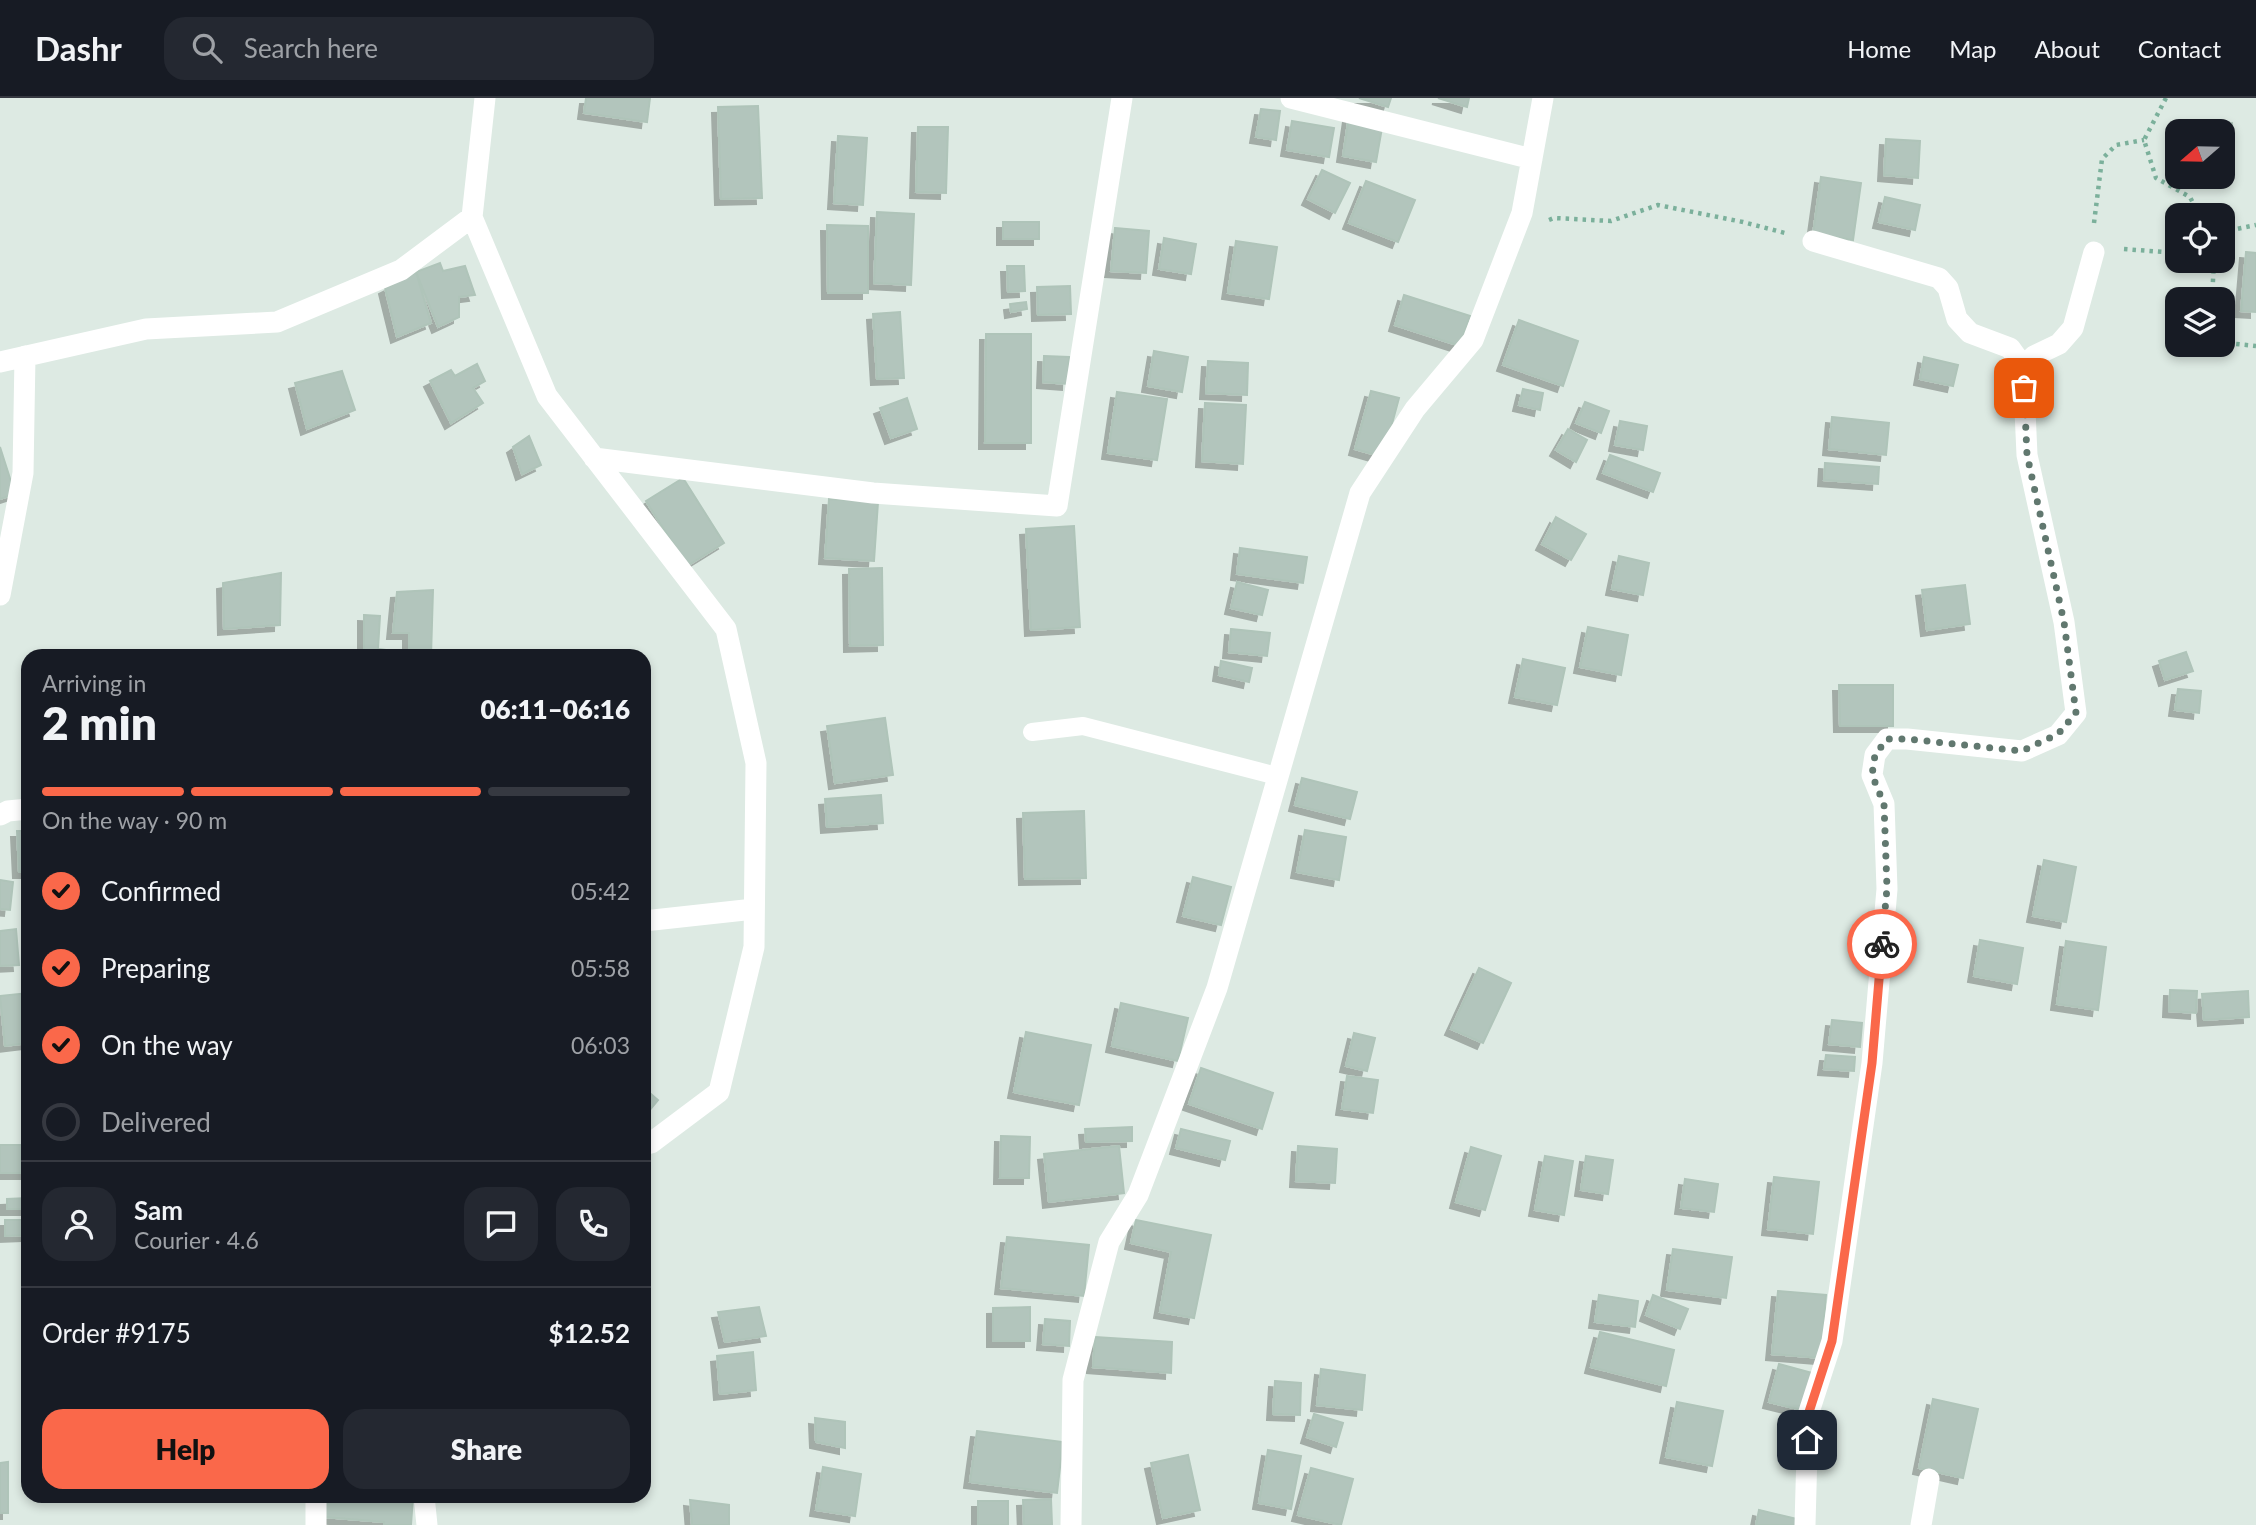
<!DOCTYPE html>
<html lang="en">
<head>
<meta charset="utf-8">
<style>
  :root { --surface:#171b24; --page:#242831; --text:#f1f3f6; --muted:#9ea1a6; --line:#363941; --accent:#fa684a }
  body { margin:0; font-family:Lato,sans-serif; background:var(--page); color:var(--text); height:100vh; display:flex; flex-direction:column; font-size:26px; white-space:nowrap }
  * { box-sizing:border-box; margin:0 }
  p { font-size:23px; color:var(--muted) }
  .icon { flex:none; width:38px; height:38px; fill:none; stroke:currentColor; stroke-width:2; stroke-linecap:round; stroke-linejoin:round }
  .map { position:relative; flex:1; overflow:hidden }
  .side { position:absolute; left:21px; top:551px; width:630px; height:854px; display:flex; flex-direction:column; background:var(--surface); border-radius:21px; box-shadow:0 4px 10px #0003 }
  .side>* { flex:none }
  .needle { width:46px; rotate:250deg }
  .buttons { position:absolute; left:2165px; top:21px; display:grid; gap:14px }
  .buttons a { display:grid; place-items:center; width:70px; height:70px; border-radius:14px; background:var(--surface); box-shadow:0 4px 10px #0003; font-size:35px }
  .pin { position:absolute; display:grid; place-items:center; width:60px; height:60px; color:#fff; margin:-30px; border-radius:14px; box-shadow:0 4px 10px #0006 }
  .courier { position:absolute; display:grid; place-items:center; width:70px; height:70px; margin:-35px; border:5px solid #fa684a; border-radius:50%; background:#fff; color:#222; box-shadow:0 2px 9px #0007 }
  .head em { font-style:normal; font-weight:800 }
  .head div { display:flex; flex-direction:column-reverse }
  .head { display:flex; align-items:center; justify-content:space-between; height:119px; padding:0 21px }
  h1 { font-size:46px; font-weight:800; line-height:52px }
  .bar { display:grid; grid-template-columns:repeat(4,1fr); gap:10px 7px; align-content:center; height:84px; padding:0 21px }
  .bar i { height:9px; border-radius:5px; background:var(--line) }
  .bar .current { background:var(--accent) }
  .bar p { grid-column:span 4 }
  .line { display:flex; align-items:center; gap:18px; padding:0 21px; border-top:2px solid var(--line) }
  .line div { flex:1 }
  .round { display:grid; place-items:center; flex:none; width:74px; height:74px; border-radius:21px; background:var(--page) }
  ol { padding:0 21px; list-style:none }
  li { display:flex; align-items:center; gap:21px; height:77px }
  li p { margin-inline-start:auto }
  li .icon { padding:7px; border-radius:50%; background:var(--accent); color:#111; stroke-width:4 }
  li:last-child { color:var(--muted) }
  li i { width:38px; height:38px; border:4px solid var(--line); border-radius:50% }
  .button { display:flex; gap:14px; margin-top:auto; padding:14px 21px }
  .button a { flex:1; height:80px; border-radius:21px; background:var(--accent); color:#111; font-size:28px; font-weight:800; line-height:80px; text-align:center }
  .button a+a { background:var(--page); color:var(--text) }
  header { display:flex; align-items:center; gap:42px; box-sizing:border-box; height:98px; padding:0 35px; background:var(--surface); border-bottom:2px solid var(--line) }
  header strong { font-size:33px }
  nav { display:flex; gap:38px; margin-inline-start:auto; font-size:24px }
  .search { width:490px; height:63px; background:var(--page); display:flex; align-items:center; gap:18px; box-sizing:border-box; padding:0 24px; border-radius:21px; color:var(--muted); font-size:26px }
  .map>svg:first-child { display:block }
  .building { fill:#b2c5bc; stroke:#afc4b9; stroke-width:2; filter:url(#shadow) }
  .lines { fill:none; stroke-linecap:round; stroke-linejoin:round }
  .path { stroke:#7bb09b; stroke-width:4.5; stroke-dasharray:3.5 5; stroke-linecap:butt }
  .service { stroke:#fff; stroke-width:18 }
  .minor { stroke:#fff; stroke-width:21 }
  .done { stroke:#61786f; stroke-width:7; stroke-dasharray:0 12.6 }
  .route { stroke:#fa684a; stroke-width:9 }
</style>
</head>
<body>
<header>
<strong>Dashr</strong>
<div class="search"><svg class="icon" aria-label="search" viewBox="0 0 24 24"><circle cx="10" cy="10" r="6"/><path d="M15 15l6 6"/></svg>Search here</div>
<nav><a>Home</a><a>Map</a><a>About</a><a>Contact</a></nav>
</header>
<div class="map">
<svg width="2256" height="1427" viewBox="0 0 2256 1427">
  <defs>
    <filter id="shadow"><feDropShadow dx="-6" dy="6" stdDeviation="0" flood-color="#0004"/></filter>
  </defs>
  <rect width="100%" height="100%" fill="#ddeae3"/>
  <path class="building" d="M586,0H650L647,24L584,15Z
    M1359,0H1391L1388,9Z
    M1438,0H1469L1467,9Z
    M758,8L762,100L721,101L718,9Z
    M1261,11L1280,13L1276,42L1256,39Z
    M1349,18L1383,24L1376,64L1343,58Z
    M1292,23L1334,30L1329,59L1287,52Z
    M2232,25L2234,57L2222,58V33H2205V27Z
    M918,29H948L946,95L916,94Z
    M838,38L867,40L863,107L834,105Z
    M1886,41L1920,43L1918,80L1884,77Z
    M1322,72L1350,85L1335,115L1308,101Z
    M1821,79L1861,85L1853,142L1813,136Z
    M1366,83L1415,102L1398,144L1349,125Z
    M1885,99L1920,107L1915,132L1879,124Z
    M877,114L914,116L911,187L874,185Z
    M1003,124H1039V141H1003Z
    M827,127L868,128V195H828Z
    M1115,130L1149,133L1146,175L1111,173Z
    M1164,140L1196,146L1191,176L1159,171Z
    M1236,143L1277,149L1269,201L1228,195Z
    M2246,154L2256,155V214L2241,213Z
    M440,165L443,173L465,168L475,197L459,199V219L438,229L416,174Z
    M1007,168H1024L1025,193L1008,194Z
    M416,174L431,225L397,239L385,190Z
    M1070,188L1071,216L1038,217L1037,189Z
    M1404,197L1470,218L1460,248L1395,227Z
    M1026,204L1027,211L1011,214L1010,206Z
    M900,214L904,280L877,281L873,216Z
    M1519,222L1578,243L1563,288L1503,267Z
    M986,236H1031V345H985Z
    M1154,253L1188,259L1182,294L1148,288Z
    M1044,258L1069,259L1068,286L1043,284Z
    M1924,259L1958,267L1953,288L1920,281Z
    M1208,263L1248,265L1247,297L1206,295Z
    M477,266L485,283L473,290L483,305L451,325L430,283L451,272L455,278Z
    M342,273L355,312L307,331L295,285Z
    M1523,291L1543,295L1540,312L1519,307Z
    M1371,293L1399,300L1383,359L1355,351Z
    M1117,294L1167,301L1157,362L1108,355Z
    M907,300L917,331L891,340L880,310Z
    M1585,304L1609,313L1601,335L1576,325Z
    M1205,305L1246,307L1243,366L1202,363Z
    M1832,319L1889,325L1886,357L1829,351Z
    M1620,323L1647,328L1643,352L1615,347Z
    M1568,331L1587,342L1576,364L1556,352Z
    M529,338L541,367L522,376L513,349Z
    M0,349L15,396L0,401Z
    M1610,357L1660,375L1653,394L1603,375Z
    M1825,365L1879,369L1878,386L1824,382Z
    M683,380L724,445L687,468L646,403Z
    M829,401L878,404L874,463L825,460Z
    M1556,419L1586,436L1571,462L1542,446Z
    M1074,428L1080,529L1031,532L1026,431Z
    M1240,450L1307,459L1303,485L1237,476Z
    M1619,458L1649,465L1643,497L1612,491Z
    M882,470L883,547L850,548L849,471Z
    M281,475L280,527L224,531L223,485Z
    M1237,484L1268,492L1262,517L1231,510Z
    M1965,487L1970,526L1927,532L1922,492Z
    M433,492L431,558H409V535H393L397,494Z
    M364,517L380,518L378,551L394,553V558H364Z
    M1588,529L1628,537L1621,577L1580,569Z
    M1231,531L1270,535L1267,558L1229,554Z
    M2186,554L2193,573L2165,582L2159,563Z
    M1523,561L1565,570L1557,607L1515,599Z
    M1221,563L1252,570L1249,584L1219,577Z
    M1839,587H1893V628H1840Z
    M2178,591L2201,593L2199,615L2175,612Z
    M885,620L893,677L835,685L827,628Z
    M1302,680L1357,694L1350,721L1295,707Z
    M881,697L883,725L827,729L825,701Z
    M1084,713L1086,780L1025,781L1023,715Z
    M1305,732L1346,739L1339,782L1297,774Z
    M17,733H28V774H19Z
    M2044,762L2076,769L2066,824L2033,818Z
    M1193,779L1231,789L1221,827L1183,818Z
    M0,782L13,784L10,812L0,811Z
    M16,831L19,867L0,868V833Z
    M1980,842L2023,850L2017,886L1974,878Z
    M2066,843L2106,849L2098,912L2057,906Z
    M1479,870L1511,885L1483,945L1451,931Z
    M2170,892L2197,893L2196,915L2169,913Z
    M2248,893L2249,919L2204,922L2202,896Z
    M28,895V945L5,948L0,898Z
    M1121,905L1188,920L1178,963L1112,948Z
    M1832,922L1862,925L1860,949L1829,946Z
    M1026,934L1091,947L1079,1007L1014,994Z
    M1354,935L1375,940L1367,973L1346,968Z
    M1826,957L1855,959L1854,973L1824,971Z
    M1201,970L1273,995L1262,1031L1189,1006Z
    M1347,978L1378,982L1373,1015L1342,1011Z
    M644,990L658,1002L644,1019Z
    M1132,1029V1043L1086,1044L1085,1031Z
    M1181,1031L1230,1043L1225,1062L1176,1050Z
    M1001,1038L1030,1039L1029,1080H1000Z
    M0,1047H28V1075H0Z
    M1119,1048L1124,1095L1049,1104L1044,1056Z
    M1298,1048L1337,1051L1335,1085L1296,1083Z
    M1471,1049L1501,1058L1485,1112L1456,1104Z
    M1545,1058L1573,1063L1564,1117L1535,1112Z
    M1586,1058L1613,1062L1608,1096L1581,1092Z
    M1774,1079L1819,1084L1813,1136L1768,1131Z
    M1685,1081L1718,1086L1714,1114L1681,1110Z
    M28,1100V1111H7V1101Z
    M5,1122H28V1137L5,1138Z
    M1136,1122L1211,1137L1194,1220L1160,1214L1171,1154L1131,1145Z
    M1007,1139L1089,1147L1084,1198L1001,1190Z
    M1673,1151L1732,1159L1726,1200L1667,1192Z
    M1778,1193L1826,1197L1821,1260L1772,1256Z
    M1599,1197L1638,1203L1635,1229L1595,1224Z
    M1653,1197L1688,1211L1680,1231L1646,1217Z
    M759,1209L766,1238L725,1244L718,1214Z
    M1030,1209V1243H993V1210Z
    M1045,1221L1070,1223L1069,1248L1043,1246Z
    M1600,1234L1674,1252L1666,1288L1591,1269Z
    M1095,1239L1172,1244L1171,1275L1093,1269Z
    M753,1254L756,1292L720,1296L717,1258Z
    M1779,1266L1812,1275L1802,1312L1769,1304Z
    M1321,1271L1365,1277L1362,1312L1317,1307Z
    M1275,1283L1301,1285L1300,1317L1273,1316Z
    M1933,1301L1978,1311L1963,1380L1919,1370Z
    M1677,1304L1723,1313L1712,1368L1666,1359Z
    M1314,1316L1343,1325L1336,1349L1307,1339Z
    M815,1320L845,1324V1350L816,1344Z
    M977,1333L1063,1344L1057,1395L970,1384Z
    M1268,1352L1301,1358L1291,1411L1259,1405Z
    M1188,1357L1200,1412L1163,1420L1151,1365Z
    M8,1364V1415H0V1365Z
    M823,1369L861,1376L855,1418L816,1412Z
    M1311,1370L1353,1381L1341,1427L1298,1417Z
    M325,1398H413L411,1427H384V1424L324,1419Z
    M1051,1401L1052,1427H1024L1023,1402Z
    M690,1402L729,1407V1427H692Z
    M978,1403H1008V1427H978Z
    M1759,1412L1801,1422L1799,1427H1756Z"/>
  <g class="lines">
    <path class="path" d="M2166,0L2144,42L2156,80L2190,99L2199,117
      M1549,122L1554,120L1611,123L1658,107L1743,124L1785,135
      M2094,125L2102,61L2116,47L2144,42
      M2222,136L2227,133L2256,127
      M2124,151L2177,155
      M2212,201L2214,163
      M2222,239L2227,245L2256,248"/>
    <path class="service" d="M1032,634L1083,628L1277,678"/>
    <path class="minor" d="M1291,0L1532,61
      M472,119L547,298L726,531L756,665L754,849L719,994L651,1045L644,1047
      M1813,143L1939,180L1948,190L1957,221L1970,235L2010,250L2023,268
      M0,264L146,231L277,224L401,172L472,119L485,0
      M594,360L873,395L1057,408L1122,0
      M0,497L23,375L25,258
      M0,717L8,713L28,711
      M644,823L754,811
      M424,1398L427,1427
      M316,1427V1398
      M1071,1427L1073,1282L1109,1144L1138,1097L1217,890L1360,395L1415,311L1473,242L1522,115L1543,0
      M1805,1427L1808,1317L1832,1243L1872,965L1887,791L1884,706L1872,677L1875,657L1887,641H1907L2022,653L2058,637L2076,615L2064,524L2027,357L2023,268L2034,258L2059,246L2073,230L2094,154
      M1921,1427L1929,1381"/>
  </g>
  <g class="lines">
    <path class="done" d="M1882,846L1887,790L1884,706L1872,677L1875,657L1887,641H1907L2022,653L2058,636L2076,615L2064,524L2027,357L2024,290"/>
    <path class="route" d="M1807,1342L1808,1317L1832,1243L1872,965L1882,846"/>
  </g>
</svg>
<div class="buttons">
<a><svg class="needle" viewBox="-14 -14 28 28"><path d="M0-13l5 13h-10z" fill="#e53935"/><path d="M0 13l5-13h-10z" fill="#9ea1a6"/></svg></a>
<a><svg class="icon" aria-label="locate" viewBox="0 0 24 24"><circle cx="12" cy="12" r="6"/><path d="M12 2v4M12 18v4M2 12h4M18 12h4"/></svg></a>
<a><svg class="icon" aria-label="layers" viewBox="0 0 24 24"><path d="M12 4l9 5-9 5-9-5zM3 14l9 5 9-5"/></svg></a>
</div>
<div class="pin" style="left:2024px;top:290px;background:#ea580c"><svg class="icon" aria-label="bag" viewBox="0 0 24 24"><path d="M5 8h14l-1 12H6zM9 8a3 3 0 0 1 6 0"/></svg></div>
<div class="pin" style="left:1807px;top:1342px;background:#1f2937"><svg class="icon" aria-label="home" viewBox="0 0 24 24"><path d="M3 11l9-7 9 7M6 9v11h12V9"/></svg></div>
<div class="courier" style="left:1882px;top:846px"><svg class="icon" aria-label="bike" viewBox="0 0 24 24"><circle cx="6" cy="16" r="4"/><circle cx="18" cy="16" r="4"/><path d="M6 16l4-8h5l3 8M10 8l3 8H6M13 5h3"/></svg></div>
<section class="side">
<div class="head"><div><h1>2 min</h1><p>Arriving in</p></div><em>06:11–06:16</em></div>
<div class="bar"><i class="current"></i><i class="current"></i><i class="current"></i><i></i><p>On the way · 90 m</p></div>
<ol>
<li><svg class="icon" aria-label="check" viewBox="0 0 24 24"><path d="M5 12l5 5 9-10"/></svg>Confirmed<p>05:42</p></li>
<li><svg class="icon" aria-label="check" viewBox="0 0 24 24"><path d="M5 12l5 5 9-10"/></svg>Preparing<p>05:58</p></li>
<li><svg class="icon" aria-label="check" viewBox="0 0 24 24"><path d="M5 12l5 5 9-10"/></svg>On the way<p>06:03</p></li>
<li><i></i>Delivered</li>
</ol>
<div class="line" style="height:126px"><a class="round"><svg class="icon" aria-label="person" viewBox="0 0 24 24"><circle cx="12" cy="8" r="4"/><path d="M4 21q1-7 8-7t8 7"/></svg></a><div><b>Sam</b><p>Courier · 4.6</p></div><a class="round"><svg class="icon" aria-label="chat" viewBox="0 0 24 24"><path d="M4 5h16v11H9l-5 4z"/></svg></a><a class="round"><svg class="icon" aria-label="phone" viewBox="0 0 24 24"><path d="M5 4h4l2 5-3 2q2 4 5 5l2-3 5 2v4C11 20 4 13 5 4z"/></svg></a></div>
<div class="line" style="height:91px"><div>Order #9175</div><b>$12.52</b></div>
<div class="button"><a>Help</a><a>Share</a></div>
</section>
</div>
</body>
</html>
